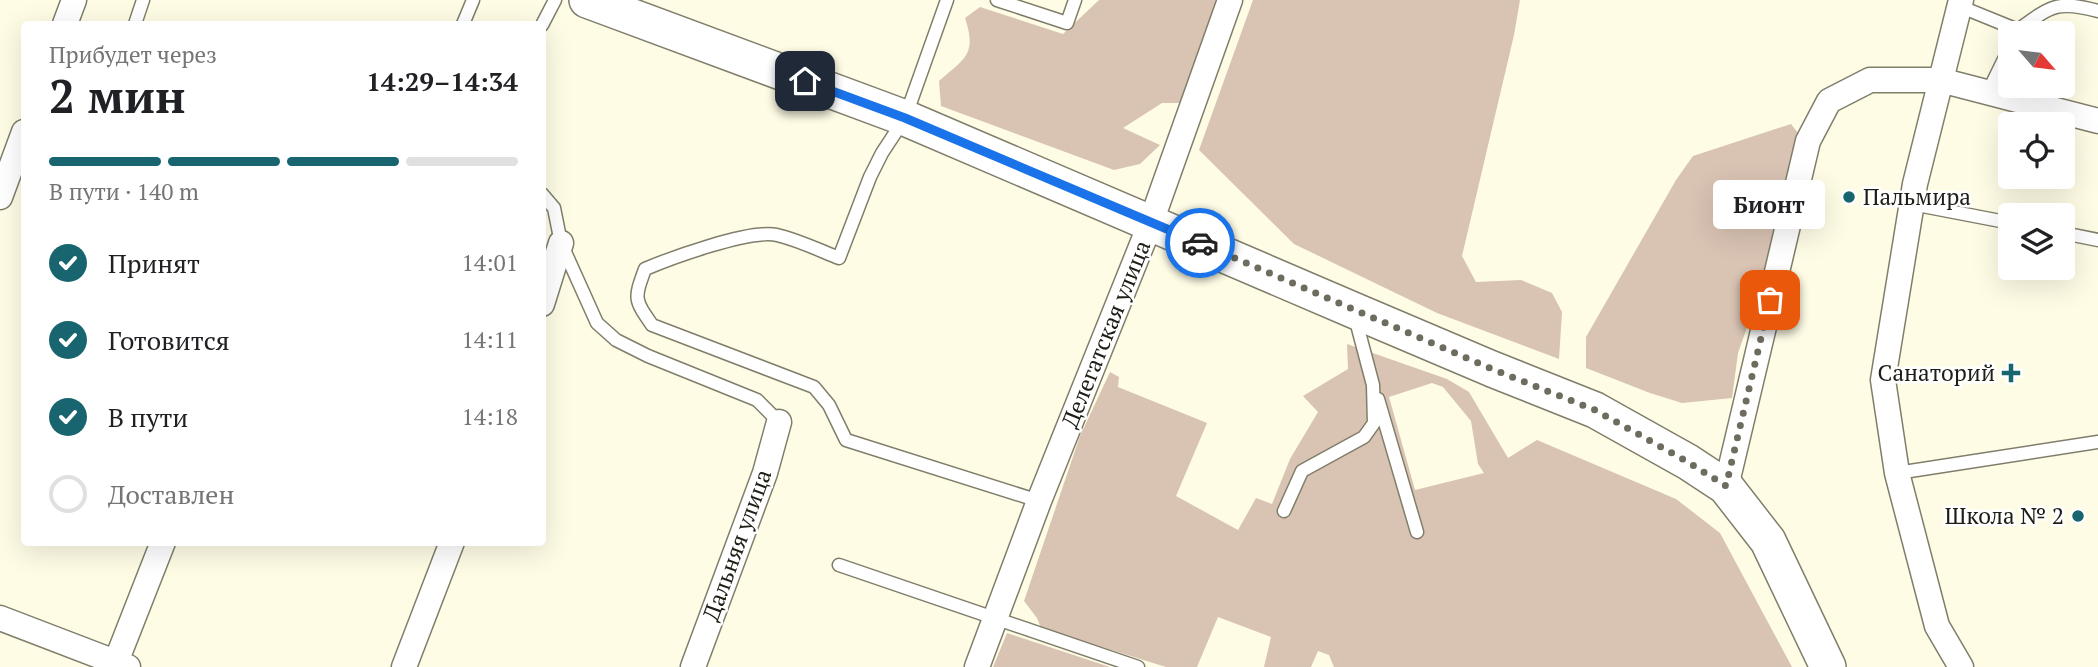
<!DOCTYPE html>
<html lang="ru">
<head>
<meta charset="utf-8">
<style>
  :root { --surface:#fff; --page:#f2f2f2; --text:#202124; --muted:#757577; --line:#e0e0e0; --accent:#19656f }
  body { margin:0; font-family:"PT Serif",serif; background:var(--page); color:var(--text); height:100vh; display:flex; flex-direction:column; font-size:26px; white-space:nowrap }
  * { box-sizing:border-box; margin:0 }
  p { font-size:23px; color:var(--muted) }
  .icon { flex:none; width:38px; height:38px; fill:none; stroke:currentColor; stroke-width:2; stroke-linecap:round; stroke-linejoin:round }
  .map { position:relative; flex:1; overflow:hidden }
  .drawer { position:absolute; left:21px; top:21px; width:525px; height:525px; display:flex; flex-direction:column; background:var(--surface); border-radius:7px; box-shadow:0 7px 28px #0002 }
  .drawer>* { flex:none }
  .needle { width:46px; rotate:118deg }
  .controls { position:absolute; left:1998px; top:21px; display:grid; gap:14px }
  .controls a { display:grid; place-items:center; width:77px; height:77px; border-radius:7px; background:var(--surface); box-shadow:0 7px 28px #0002; font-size:35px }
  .pin { position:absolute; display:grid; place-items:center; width:60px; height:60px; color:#fff; margin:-30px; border-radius:14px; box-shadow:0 4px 10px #0006 }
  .courier { position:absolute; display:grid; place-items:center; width:70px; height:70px; margin:-35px; border:5px solid #1a73e8; border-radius:50%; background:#fff; color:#222; box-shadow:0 2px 9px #0007 }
  .bubble { position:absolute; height:49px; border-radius:7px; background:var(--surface); box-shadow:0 7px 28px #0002; font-size:23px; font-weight:700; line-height:49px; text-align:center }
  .summary em { font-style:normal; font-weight:700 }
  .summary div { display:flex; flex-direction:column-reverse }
  .summary { display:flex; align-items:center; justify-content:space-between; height:119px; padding:0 28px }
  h1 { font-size:46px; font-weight:700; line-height:52px }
  .bar { display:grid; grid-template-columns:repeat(4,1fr); gap:10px 7px; align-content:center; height:84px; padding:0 28px }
  .bar i { height:9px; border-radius:5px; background:var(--line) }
  .bar .current { background:var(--accent) }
  .bar p { grid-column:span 4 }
  ol { padding:0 28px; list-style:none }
  li { display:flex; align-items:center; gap:21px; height:77px }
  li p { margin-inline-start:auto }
  li .icon { padding:7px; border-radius:50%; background:var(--accent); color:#fff; stroke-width:4 }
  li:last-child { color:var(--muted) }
  li i { width:38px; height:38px; border:4px solid var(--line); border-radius:50% }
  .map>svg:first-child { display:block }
  .green { fill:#d9c3b3; fill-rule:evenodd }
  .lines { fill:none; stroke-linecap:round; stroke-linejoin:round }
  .lane-casing { stroke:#807e6a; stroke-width:15 }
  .street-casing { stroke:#807e6a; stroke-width:27 }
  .secondary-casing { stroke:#807e6a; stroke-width:38 }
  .lane { stroke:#fff; stroke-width:12 }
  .street { stroke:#fff; stroke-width:24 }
  .secondary { stroke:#fff; stroke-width:35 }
  .done { stroke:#6d6c5e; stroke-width:7; stroke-dasharray:0 12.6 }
  .route { stroke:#1a73e8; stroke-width:9 }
  .poi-dot { fill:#19656f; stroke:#fff; stroke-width:2.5 }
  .labels { text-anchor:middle; stroke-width:5; stroke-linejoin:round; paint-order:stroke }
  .poi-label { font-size:23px; fill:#1f1e16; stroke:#fff; text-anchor:end }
  .street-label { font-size:23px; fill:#1f1e16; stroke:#fff }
</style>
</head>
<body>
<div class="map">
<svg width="2098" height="667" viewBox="0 0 2098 667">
  <rect width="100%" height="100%" fill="#fefce5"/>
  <path class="green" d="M1099,0H1221L1182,103H1162L1123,128L1160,145L1140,164L1114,170L941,106L939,81C965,58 977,55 965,18L980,7L1063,34Z
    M1253,0H1520L1514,35L1462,256L1476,282L1521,280L1552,293L1562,312L1559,359L1437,313L1294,244L1199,150Z
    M1791,124L1798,133L1770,262L1738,353L1732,398L1682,403L1650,393L1586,368V337L1676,180L1693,156Z
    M1347,344L1447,379L1469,392L1508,458L1537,440L1676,499L1720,533L1792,667H1334L1329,655L1318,651L1311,667H1264L1271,637L1218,617L1197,667H1166L1041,628L1037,618L1024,601L1080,436L1110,372L1119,377L1118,387L1207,423L1176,496L1238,530L1256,498L1272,504L1290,459L1318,412L1303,396L1348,369ZM1432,383L1443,387L1471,421L1478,464L1484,473L1415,490L1389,397Z
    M1007,633L1110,667H993Z"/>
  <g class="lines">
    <defs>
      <path id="lane" d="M947,0L905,118L882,153L870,177L839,258C819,250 798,240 777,235C750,229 671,258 645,269C634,299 634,299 652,325L814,387L829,405L846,440L1039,501
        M997,0L1067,23L1075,0
        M1959,6L2018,30C2051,6 2057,0 2098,11
        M135,24L143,0
        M463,24L473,0
        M542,25L555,0
        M1988,92L2011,45
        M542,194L554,208L561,243L597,323L616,340L648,356L757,400L779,422
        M1912,204L2011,223
        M2063,233L2098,240
        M1378,399L1417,532
        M1897,473L2098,442
        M1284,511L1302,471L1364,437L1374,423L1373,385L1355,317
        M839,565L1138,667"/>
      <path id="street" d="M1961,0L1915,184L1883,380L1897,473L1937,626L1961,667
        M65,24L74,0
        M0,197L24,132
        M542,304L561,243
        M1726,487L1808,141L1829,101L1870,80H1940L2098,121
        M0,618L128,667
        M114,667L163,542
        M404,667L452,542
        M693,667L765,473L779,422
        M977,667L1039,501L1151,222L1230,0"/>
      <path id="secondary" d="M587,0L905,118L1353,310L1492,369L1595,410L1688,462L1726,487L1768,541L1828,667"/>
    </defs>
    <use href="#lane" class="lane-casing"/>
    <use href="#street" class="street-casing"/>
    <use href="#secondary" class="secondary-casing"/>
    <use href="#lane" class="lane"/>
    <use href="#street" class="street"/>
    <use href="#secondary" class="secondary"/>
  </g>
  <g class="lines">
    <path class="done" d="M1200,243L1492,369L1595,410L1688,462L1726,486L1770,300"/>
    <path class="route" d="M805,81L905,118L1200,243"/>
  </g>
  <g class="poi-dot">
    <circle cx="1849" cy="197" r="7"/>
    <path d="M2007.5 362.5h7v7h7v7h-7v7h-7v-7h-7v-7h7z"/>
    <circle cx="2078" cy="516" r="7"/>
  </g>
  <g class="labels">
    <g class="poi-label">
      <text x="1863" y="205" text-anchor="start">Пальмира</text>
      <text x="1995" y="381">Санаторий</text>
      <text x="2064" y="524">Школа № 2</text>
    </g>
    <g class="street-label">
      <text transform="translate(1106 334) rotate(-68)" y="8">Делегатская улица</text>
      <text transform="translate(737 545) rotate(-70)" y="8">Дальняя улица</text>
    </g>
  </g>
</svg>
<div class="controls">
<a><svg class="needle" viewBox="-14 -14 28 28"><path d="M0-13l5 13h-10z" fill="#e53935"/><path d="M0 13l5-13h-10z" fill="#757577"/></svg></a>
<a><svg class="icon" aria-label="locate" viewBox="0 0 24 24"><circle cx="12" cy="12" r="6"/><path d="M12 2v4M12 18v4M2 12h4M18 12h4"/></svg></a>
<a><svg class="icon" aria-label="layers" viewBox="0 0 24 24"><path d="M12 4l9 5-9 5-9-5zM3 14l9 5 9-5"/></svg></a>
</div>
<div class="pin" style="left:1770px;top:300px;background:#ea580c"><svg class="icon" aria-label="bag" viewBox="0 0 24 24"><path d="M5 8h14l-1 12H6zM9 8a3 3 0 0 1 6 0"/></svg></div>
<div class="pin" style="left:805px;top:81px;background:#1f2937"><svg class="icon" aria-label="home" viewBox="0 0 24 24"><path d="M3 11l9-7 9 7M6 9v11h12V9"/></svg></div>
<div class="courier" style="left:1200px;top:243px"><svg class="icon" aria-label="car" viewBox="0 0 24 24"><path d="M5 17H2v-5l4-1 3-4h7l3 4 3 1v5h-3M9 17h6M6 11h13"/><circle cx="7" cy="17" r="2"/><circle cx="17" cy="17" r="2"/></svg></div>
<div class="bubble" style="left:1713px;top:180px;width:112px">Бионт</div>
<section class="drawer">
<div class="summary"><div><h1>2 мин</h1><p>Прибудет через</p></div><em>14:29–14:34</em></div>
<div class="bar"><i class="current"></i><i class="current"></i><i class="current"></i><i></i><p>В пути · 140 m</p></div>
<ol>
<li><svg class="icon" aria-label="check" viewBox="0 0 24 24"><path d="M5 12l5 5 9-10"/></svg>Принят<p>14:01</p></li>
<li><svg class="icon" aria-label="check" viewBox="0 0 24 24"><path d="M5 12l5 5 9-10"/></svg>Готовится<p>14:11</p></li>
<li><svg class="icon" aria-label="check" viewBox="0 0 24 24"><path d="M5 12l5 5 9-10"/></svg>В пути<p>14:18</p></li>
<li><i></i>Доставлен</li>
</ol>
</section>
</div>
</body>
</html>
